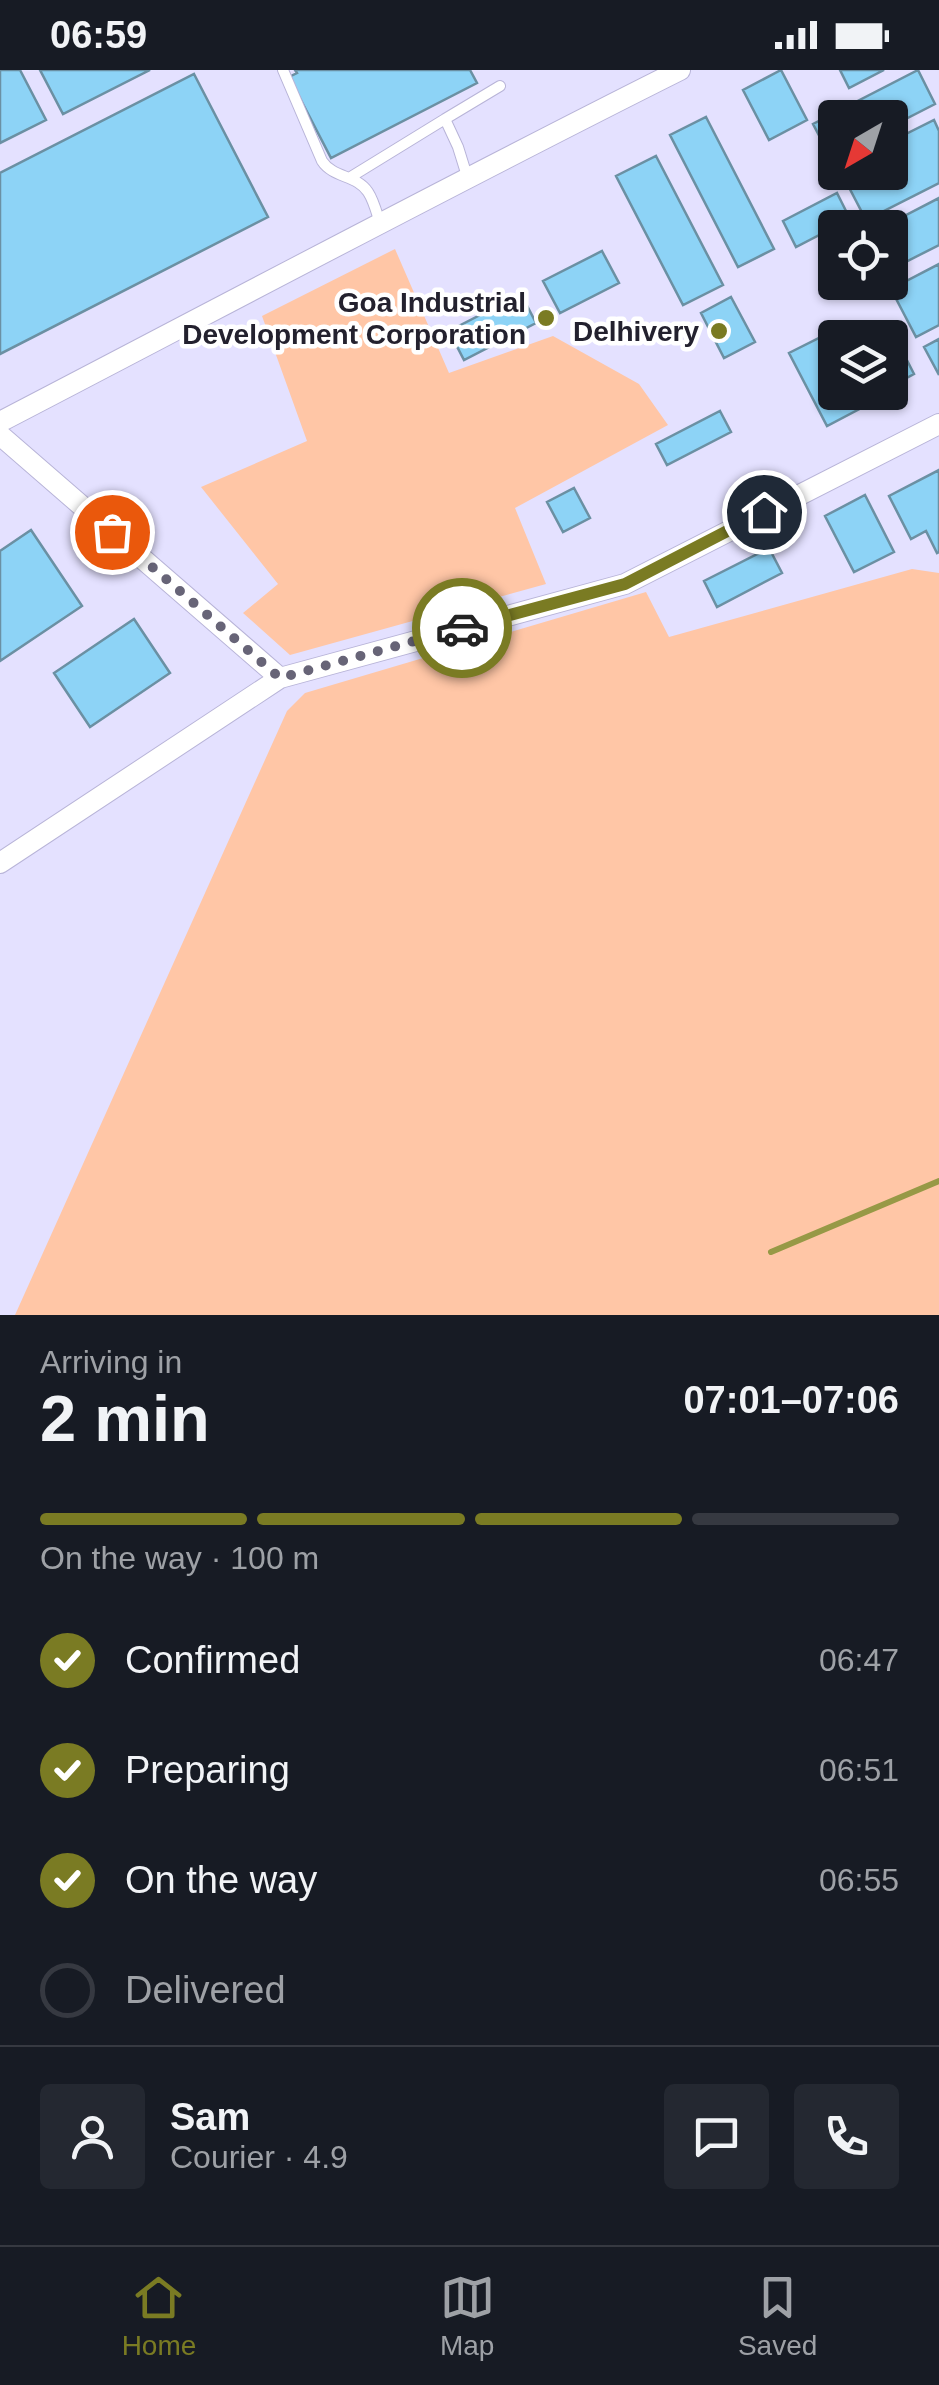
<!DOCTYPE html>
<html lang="en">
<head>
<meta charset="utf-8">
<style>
  :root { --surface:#171b24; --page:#242831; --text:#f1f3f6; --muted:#9ea1a6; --line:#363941; --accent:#7a7b23 }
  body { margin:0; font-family:Arial,sans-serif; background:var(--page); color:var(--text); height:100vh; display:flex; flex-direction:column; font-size:38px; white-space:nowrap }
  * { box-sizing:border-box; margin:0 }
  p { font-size:32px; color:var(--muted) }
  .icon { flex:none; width:55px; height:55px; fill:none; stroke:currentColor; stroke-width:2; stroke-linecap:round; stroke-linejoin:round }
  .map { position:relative; height:1245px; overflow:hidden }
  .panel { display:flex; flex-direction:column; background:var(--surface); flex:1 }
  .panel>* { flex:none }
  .needle { width:65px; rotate:219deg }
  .buttons { position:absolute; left:818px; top:30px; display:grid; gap:20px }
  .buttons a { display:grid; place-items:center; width:90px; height:90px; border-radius:10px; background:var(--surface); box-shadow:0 2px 8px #0004; font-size:50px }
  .pin { position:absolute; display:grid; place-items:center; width:85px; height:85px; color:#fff; margin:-42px; border:5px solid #fff; border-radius:50%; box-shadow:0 2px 10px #0007 }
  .courier { position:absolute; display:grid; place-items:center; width:100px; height:100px; margin:-50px; border:8px solid #7a7b23; border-radius:50%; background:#fff; color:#222; box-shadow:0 2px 12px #0007 }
  .headline em { font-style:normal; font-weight:700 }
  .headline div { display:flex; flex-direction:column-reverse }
  .headline { display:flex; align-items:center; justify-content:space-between; height:170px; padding:0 40px }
  h1 { font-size:65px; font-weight:700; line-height:75px }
  .bar { display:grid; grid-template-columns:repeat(4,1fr); gap:15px 10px; align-content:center; height:120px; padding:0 40px }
  .bar i { height:12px; border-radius:8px; background:var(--line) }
  .bar .active { background:var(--accent) }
  .bar p { grid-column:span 4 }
  .line { display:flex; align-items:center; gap:25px; padding:0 40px; border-top:2px solid var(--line) }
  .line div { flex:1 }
  .round { display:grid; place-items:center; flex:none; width:105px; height:105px; border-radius:10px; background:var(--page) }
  ol { padding:0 40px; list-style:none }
  li { display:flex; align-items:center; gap:30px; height:110px }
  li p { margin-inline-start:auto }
  li .icon { padding:10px; border-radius:50%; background:var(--accent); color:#fff; stroke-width:4 }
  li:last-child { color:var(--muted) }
  li i { width:55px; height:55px; border:5px solid var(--line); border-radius:50% }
  .status { display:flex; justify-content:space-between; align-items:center; height:70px; padding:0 50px; background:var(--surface); direction:ltr }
  .status svg { height:28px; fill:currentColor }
  .tab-bar { display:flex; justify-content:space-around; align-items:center; height:140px; border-top:2px solid var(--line); background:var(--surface); font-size:28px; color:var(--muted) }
  .tab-bar a { display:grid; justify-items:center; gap:5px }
  .tab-bar .active { color:var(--accent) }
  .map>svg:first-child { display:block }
  .green { fill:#ffc6a6 }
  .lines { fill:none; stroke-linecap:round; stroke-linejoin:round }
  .stream { stroke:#979946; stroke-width:6 }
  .building { fill:#8dd3f6; stroke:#6b90a3; stroke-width:2.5 }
  .lane-casing { stroke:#b8b4d8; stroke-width:12 }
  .street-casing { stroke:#b8b4d8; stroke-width:22 }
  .lane { stroke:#fff; stroke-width:10 }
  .street { stroke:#fff; stroke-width:20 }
  .done { stroke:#676477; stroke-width:10; stroke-dasharray:0 18 }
  .route { stroke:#7a7b23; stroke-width:12 }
  .poi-dot { fill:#7a7b23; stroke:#fff; stroke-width:4 }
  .labels { text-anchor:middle; stroke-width:9; stroke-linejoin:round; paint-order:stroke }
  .poi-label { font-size:28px; font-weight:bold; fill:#23212e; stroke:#fff; text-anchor:end }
</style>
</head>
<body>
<div class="status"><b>06:59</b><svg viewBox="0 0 49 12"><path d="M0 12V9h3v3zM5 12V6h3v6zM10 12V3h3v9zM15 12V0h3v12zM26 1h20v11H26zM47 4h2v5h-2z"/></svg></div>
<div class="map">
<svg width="939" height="1245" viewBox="0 0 939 1245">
  <rect width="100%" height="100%" fill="#e4e1ff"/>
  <path class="green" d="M395,179L449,303L553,266L639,314L668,355L515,438L546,514L290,585L243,543L278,514L201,417L307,371L262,246Z
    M912,499L939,503V1245H15L287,641L305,623L646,522L669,567Z"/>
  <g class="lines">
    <path class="stream" d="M771,1182L939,1111"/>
  </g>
  <path class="building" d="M0,0H20L46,50L0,73Z
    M40,0H150L63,44Z
    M295,0H470L477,13L331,88L289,7L297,3Z
    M781,0L807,50L769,70L743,20Z
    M840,0H884L849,18Z
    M918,0L935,34L890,57V48H835V85L831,88L813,54Z
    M194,4L268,147L0,284V103Z
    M706,47L774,179L738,197L670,65Z
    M934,50L939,61V113L866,150L841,102H890V72Z
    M656,86L723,215L683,235L616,106Z
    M837,123L850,149L796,177L783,151Z
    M939,128V175L890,200V158H881Z
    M602,181L619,213L560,243L543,211Z
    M939,194V255L916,267L891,219Z
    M521,224L536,253L464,290L449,261Z
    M731,227L755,272L724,288L701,243Z
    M829,263L835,273V322H860L867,335L827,356L789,283Z
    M893,263L914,304L890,317V268H883Z
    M939,269V305L924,277Z
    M720,341L731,362L667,395L656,374Z
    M939,400V482L937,483L926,461L911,469L889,426Z
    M574,418L590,448L563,462L547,432Z
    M865,425L894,482L854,502L825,446Z
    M31,460L82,536L0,591V481Z
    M769,478L782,503L717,537L704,511Z
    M134,549L170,603L90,657L54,603Z"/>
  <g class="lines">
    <defs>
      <path id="lane" d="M283,0L322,91C333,108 357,105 368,122C374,131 377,144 380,153
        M467,106L458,77L445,49L500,16
        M349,108L445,49"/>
      <path id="street" d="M0,352C227,234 452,114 680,0
        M0,365L280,608
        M0,793L280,608L625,514L939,354"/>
    </defs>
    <use href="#lane" class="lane-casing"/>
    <use href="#street" class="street-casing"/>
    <use href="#lane" class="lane"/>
    <use href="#street" class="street"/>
  </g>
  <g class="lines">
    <path class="done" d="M112,462L280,608L462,558"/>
    <path class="route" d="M462,558L625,514L764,442"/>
  </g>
  <g class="poi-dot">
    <circle cx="546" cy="248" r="10"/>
    <circle cx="719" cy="261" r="10"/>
  </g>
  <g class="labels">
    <g class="poi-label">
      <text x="526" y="242">Goa Industrial<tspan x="526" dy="32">Development Corporation</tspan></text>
      <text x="699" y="271">Delhivery</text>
    </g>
  </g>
</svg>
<div class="buttons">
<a><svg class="needle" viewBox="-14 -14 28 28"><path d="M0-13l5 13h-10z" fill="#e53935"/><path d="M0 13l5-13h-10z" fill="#9ea1a6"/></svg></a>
<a><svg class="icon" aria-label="locate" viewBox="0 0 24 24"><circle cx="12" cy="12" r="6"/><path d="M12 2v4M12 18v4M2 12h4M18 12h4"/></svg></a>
<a><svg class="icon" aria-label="layers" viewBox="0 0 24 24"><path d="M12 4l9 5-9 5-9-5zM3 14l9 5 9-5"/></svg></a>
</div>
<div class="pin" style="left:112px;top:462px;background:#ea580c"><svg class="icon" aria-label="bag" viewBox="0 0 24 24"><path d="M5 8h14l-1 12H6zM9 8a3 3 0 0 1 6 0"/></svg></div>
<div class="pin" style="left:764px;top:442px;background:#1f2937"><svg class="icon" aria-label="home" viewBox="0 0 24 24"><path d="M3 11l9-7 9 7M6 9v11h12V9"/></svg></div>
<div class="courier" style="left:462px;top:558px"><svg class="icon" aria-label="car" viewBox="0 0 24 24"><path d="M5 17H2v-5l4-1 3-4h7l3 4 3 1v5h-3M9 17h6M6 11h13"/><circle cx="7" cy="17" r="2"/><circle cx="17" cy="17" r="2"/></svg></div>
</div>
<section class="panel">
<div class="headline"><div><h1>2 min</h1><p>Arriving in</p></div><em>07:01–07:06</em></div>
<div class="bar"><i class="active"></i><i class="active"></i><i class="active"></i><i></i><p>On the way · 100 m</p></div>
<ol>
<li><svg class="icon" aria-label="check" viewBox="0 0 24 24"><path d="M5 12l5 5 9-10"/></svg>Confirmed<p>06:47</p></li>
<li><svg class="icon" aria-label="check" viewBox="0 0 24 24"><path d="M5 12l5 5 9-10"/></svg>Preparing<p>06:51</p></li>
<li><svg class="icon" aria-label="check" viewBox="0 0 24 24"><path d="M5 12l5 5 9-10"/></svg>On the way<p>06:55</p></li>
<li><i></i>Delivered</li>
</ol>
<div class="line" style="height:180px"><a class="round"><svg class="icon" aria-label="person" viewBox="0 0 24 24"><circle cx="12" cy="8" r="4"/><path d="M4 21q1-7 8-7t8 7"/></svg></a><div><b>Sam</b><p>Courier · 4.9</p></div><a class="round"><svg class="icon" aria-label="chat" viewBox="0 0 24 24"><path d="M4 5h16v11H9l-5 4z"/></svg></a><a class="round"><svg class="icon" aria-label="phone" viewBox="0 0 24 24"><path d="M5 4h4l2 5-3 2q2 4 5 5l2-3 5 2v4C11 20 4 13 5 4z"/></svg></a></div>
</section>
<nav class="tab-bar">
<a class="active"><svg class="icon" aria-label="home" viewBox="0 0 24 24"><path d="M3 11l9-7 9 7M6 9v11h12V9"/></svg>Home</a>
<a><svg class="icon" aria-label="map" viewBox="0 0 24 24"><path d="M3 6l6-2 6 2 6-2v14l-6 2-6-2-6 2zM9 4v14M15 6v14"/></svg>Map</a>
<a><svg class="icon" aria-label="saved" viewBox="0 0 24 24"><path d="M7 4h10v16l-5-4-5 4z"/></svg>Saved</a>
</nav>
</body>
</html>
